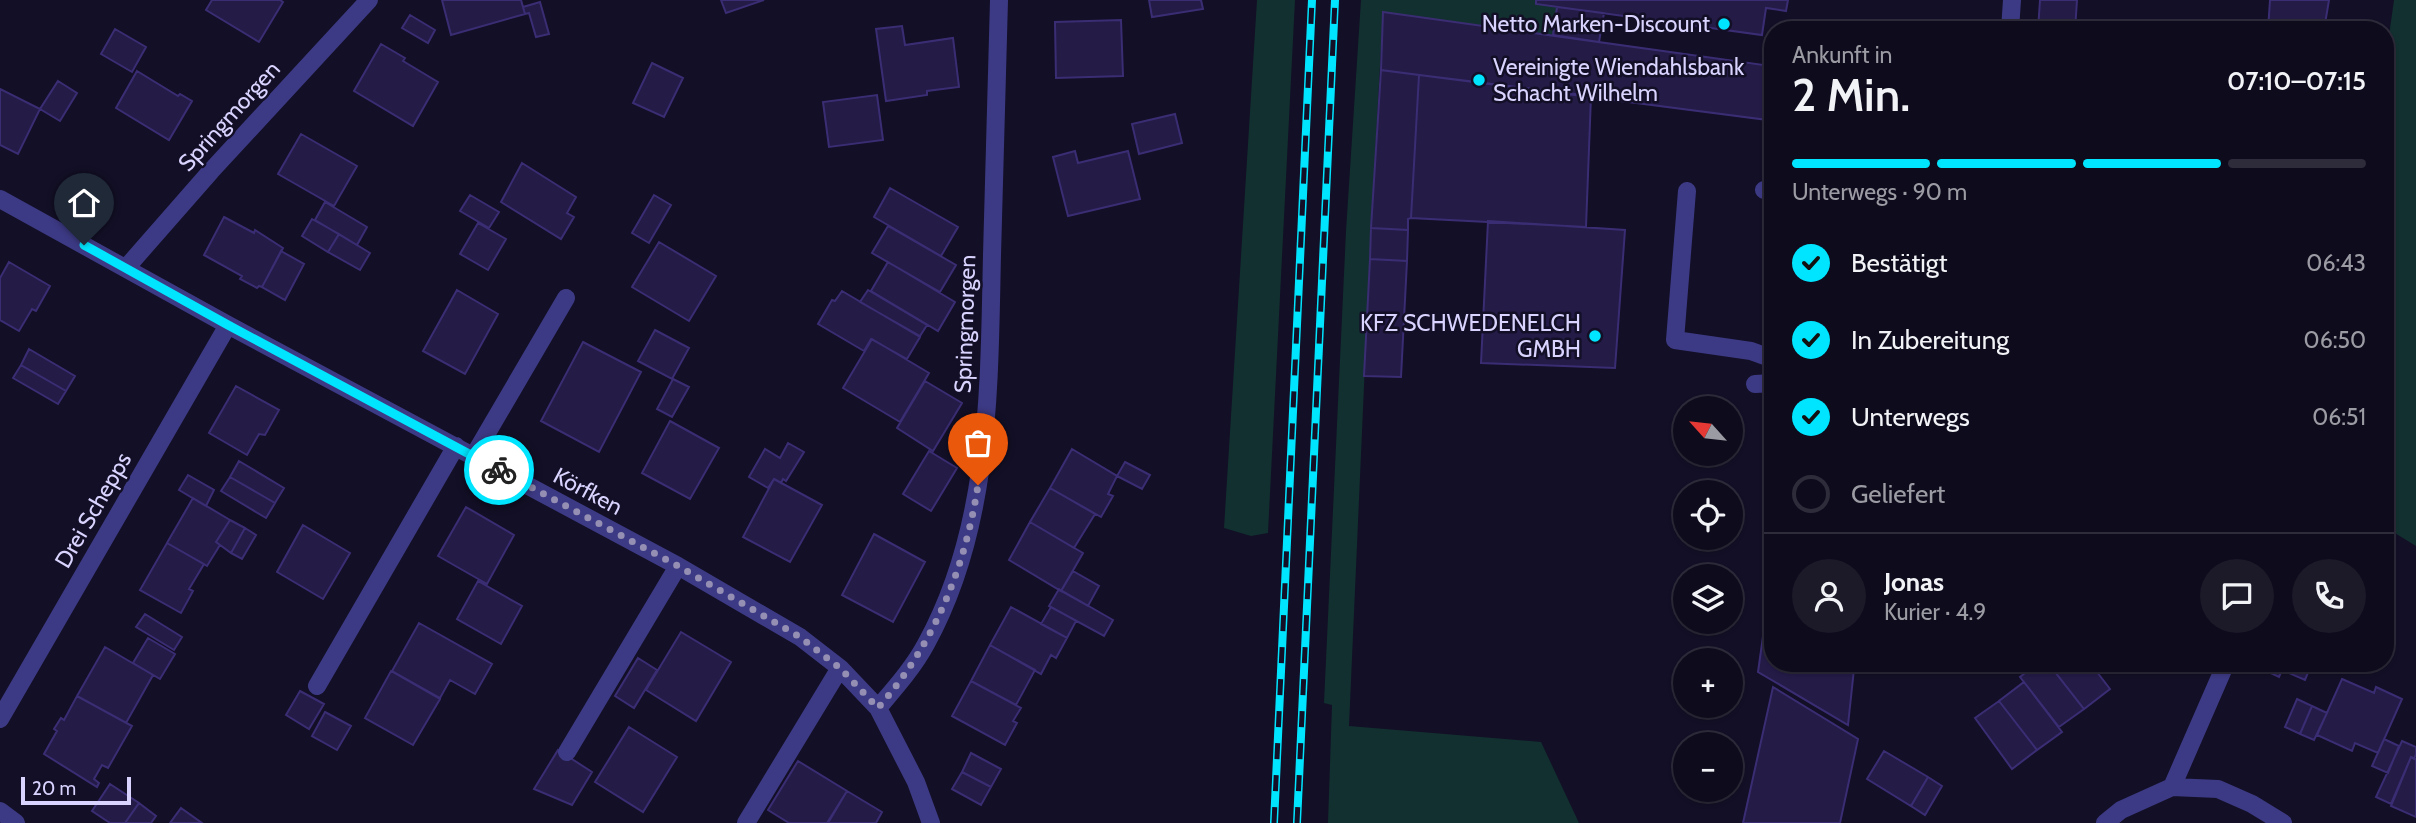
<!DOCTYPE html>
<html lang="de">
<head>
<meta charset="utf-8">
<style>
  :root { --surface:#0e0b1c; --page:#1c1929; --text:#f1f3f6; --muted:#9b9ba3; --line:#2e2b3b; --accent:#00e5ff }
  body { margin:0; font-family:Cabin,sans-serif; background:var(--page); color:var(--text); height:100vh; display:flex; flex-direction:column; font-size:26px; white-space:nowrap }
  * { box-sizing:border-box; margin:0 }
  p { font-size:23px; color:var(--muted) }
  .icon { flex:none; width:38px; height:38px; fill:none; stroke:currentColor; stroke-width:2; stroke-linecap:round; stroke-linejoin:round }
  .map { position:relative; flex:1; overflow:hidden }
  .sheet { position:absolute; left:1764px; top:21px; width:630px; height:651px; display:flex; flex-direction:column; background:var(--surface); border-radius:28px; box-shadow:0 2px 5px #0004,0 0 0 2px var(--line) }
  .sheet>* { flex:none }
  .needle { width:46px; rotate:297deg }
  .fabs { position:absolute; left:1673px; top:396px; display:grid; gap:14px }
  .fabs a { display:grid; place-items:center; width:70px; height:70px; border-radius:50%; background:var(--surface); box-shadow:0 2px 5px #0004,0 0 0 2px var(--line); font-size:35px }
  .scale { position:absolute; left:21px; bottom:18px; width:110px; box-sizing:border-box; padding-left:7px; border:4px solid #d9d4ff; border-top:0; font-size:19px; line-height:24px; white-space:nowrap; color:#d9d4ff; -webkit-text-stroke:5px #130f26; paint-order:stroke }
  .pin { position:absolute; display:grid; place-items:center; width:60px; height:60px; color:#fff; margin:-72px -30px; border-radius:50% 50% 50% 0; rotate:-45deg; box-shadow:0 0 7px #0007 }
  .pin .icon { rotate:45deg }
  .courier { position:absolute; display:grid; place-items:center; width:70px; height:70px; margin:-35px; border:5px solid #00e5ff; border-radius:50%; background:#fff; color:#222; box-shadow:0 2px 9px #0007 }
  .head em { font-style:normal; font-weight:600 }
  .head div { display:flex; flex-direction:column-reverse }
  .head { display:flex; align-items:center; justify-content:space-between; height:119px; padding:0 28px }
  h1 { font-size:46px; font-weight:600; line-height:52px }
  .bar { display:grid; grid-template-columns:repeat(4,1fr); gap:10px 7px; align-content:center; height:84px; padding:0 28px }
  .bar i { height:9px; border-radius:5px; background:var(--line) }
  .bar .active { background:var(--accent) }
  .bar p { grid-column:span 4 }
  .line { display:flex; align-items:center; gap:18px; padding:0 28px; border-top:2px solid var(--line) }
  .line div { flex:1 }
  .round { display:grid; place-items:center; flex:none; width:74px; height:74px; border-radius:37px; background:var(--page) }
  ol { padding:0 28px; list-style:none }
  li { display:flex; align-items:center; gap:21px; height:77px }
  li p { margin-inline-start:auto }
  li .icon { padding:7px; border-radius:50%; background:var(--accent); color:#111; stroke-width:4 }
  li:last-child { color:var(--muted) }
  li i { width:38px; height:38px; border:4px solid var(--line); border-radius:50% }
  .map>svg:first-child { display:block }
  .green { fill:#12302f }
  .building { fill:#241b47; stroke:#3b2d73; stroke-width:2 }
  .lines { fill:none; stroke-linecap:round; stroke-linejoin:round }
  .minor { stroke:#3d3a85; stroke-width:18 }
  .rail-casing { stroke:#00e5ff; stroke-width:8 }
  .rail { stroke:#130f26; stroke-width:5; stroke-dasharray:16; stroke-linecap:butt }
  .done { stroke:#948fb3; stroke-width:7; stroke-dasharray:0 12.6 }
  .route { stroke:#00e5ff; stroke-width:9 }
  .poi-dot { fill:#00e5ff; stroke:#130f26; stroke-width:2.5 }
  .labels { text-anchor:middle; stroke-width:5; stroke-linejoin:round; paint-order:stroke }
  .poi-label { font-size:23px; fill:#d9d4ff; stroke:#130f26; text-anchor:end }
  .street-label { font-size:23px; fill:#d9d4ff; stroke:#130f26 }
</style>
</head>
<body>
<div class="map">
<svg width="2416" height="823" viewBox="0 0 2416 823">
  <rect width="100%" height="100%" fill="#130f26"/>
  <path class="green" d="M1257,0H1295L1268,533L1251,536L1224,528Z
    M1361,0H1536V4L1557,7L1553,35L1383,12L1371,228L1349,726L1541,742L1579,823H1328L1332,705L1324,703L1346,231Z
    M2394,0H2416V546L2385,527V158H2388L2394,115L2385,113V64Z"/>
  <path class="building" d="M212,0H280L283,2L259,42L206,10Z
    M442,0H521L525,14L451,35Z
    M721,0H764L726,13Z
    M1149,0H1201L1203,9L1152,17Z
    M1536,0H1788L1786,11L1766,8L1762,35L1536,4Z
    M2040,0H2077L2075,30H2038Z
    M2270,0H2329L2324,30H2268Z
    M540,2L549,34L536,37L529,13L525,14L523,7Z
    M1557,7L1604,13L1599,42L1553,35Z
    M1383,12L1771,66L1768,120L1381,70Z
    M410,15L435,30L428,43L402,28Z
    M1121,20L1123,76L1056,78L1055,22Z
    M902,26L905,45L953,38L959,87L927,91V95L886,101L876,29Z
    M115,29L146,47L132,72L101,54Z
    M381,44L405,58L403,61L438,82L413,126L354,91Z
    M652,63L683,78L664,117L633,103Z
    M1381,70L1419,75L1411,218L1408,219V230L1371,228Z
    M137,71L178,96L180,94L192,101L169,140L116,108Z
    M1419,75L1591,96L1586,227L1411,218Z
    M58,81L77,93L60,121L40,109Z
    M0,89L40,109L18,154L0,145Z
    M877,95L883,140L829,147L823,102Z
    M1175,114L1182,143L1139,154L1132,124Z
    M301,134L357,166L334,206L278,174Z
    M1075,151L1078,163L1128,151L1140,199L1068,216L1053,157Z
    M522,163L576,197L567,213L574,217L561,239L501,202Z
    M890,188L958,227L941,256L874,217Z
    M470,195L499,212L489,228L460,211Z
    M654,195L671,205L649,243L632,233Z
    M325,202L367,227L357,245L315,220Z
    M224,217L254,233L255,230L283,248L262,287L259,286L257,288L240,279L242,276L204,255Z
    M312,219L339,234L328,252L302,236Z
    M1488,221L1625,230L1615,368L1481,363Z
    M478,223L506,239L488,270L460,254Z
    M888,226L956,265L940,292L872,253Z
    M1371,228L1408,230L1407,261L1370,259Z
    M339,234L370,253L360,270L328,252Z
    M659,242L716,276L689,321L632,287Z
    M281,251L304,264L285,300L262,287Z
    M1370,259L1407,261L1401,377L1364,376Z
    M9,262L50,286L36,311L32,309L19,331L0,320V278Z
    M888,262L955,302L938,331L871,291Z
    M457,290L498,314L465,374L423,351Z
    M868,290L927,325L920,336L860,302Z
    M842,291L920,337L907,359L871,339L864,351L818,324L832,300L835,301Z
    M655,330L689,348L672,379L638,361Z
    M872,339L929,373L900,422L843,388Z
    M583,342L641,372L599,452L541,421Z
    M29,349L75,376L66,391L21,365Z
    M21,365L66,391L58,404L13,378Z
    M673,379L689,387L672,417L657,409Z
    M925,381L962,403L933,451L897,428Z
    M236,386L279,410L265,435L259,434L247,455L209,433Z
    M670,421L719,448L690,499L642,473Z
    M788,443L804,452L786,481L783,479L781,483L774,479L768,488L749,477L765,449L780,458Z
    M1072,449L1117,476L1108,494L1113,496L1101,517L1050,488Z
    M929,451L957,468L931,511L903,494Z
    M239,461L284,488L275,503L230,477Z
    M1125,462L1150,475L1142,489L1117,476Z
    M188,475L214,490L206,506L179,490Z
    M230,477L275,503L266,518L221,491Z
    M774,479L822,505L790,562L743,537Z
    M1050,488L1095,514L1074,548L1030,522Z
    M193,498L230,520L216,542L220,545L207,566L167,543Z
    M466,507L514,535L487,584L438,556Z
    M230,520L245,528L231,553L216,542Z
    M1030,522L1083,553L1061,591L1009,560Z
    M303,525L350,553L323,599L277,572Z
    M245,528L256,535L242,559L231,553Z
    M874,534L925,562L893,622L842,595Z
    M167,543L204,564L189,589L193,591L181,613L140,590Z
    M1773,565V663H1880L1878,672L1854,669L1848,725L1758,672Z
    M1073,571L1099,586L1088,606L1061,591Z
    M478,581L522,606L501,644L457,619Z
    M1059,589L1113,620L1104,636L1049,606Z
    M1011,607L1067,638L1056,658L1051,655L1041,674L990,645Z
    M1051,607L1076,621L1067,638L1041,624Z
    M145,614L182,637L174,650L136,627Z
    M419,623L492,664L475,694L450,680L440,698L392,671Z
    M681,632L731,662L696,721L646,690Z
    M148,638L175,654L160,679L133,663Z
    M990,645L1035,670L1016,705L971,681Z
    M105,647L153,675L126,723L77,696Z
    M638,658L657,670L634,708L615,696Z
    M2038,663H2048L2084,709L2059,727L2020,677Z
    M2048,663H2090L2110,689L2084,709Z
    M2249,663H2312L2305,680L2282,670L2279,677Z
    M391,671L440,699L413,745L365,718Z
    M2342,679L2374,693L2376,687L2402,699L2378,753L2355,743L2352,751L2317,735Z
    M971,681L1021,708L1013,721L1017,723L1005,745L952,716Z
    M2024,682L2062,732L2037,750L1999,701Z
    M1773,687L1858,739L1840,823H1743Z
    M300,691L324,704L309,729L286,715Z
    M77,696L132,726L108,768L102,765L94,779L99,783L97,787L44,754L57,731L54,729L61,718L64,720Z
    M2297,699L2312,706L2300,734L2285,727Z
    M1999,701L2037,750L2012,769L1975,718Z
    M2312,706L2327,713L2314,740L2300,734Z
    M325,712L351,726L337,750L312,736Z
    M629,727L677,757L643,812L595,782Z
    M2384,739L2399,746L2388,773L2372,766Z
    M2402,741L2416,747V754L2414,759L2411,757L2391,804L2376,797Z
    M558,750L592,772L572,805L534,789Z
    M1884,751L1928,777L1911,806L1867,779Z
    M971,753L1001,769L991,787L962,772Z
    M2411,757L2416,759V817L2391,806Z
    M798,761L847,791L827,823H789L768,810Z
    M962,772L991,787L981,805L952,789Z
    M1928,777L1942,786L1925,815L1911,806Z
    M110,784L139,803L125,823H110L92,811Z
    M847,791L882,812L876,823H828Z
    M139,803L156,816L151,823H125Z
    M181,808L202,823H170Z"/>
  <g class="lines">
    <path class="minor" d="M2010,30L2012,0
      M1764,190L1773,191
      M1687,191L1675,340L1751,351L1773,359
      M0,199L228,325L678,566L800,637L840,668L878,708L916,782L931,823
      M126,268L211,171L369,0
      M1755,384L1773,383
      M473,457L566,298
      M317,686L456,446
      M878,708C895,688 913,668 926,644C991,526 989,387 992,255C994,170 996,85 999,0
      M0,719L228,325
      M567,752L678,566
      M2172,787L2223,670
      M0,811L16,823
      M746,823L840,668
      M2105,823L2121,810L2172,787L2218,789L2252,804L2283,823"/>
    <defs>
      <path id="rail" d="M1274,823L1312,0
        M1297,823L1335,0"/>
    </defs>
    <use href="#rail" class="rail-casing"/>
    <use href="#rail" class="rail"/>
  </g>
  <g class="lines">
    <path class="done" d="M499,470L678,566L800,637L840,668L878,708C934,644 965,569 978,485"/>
    <path class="route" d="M84,245L228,325L499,470"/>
  </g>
  <g class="poi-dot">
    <circle cx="1724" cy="24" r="7"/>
    <circle cx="1479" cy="80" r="7"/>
    <circle cx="1595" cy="336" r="7"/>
  </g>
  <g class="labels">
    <g class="poi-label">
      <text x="1710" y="32">Netto Marken-Discount</text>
      <text x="1493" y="75" text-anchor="start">Vereinigte Wiendahlsbank<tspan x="1493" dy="26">Schacht Wilhelm</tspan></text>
      <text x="1581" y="331">KFZ SCHWEDENELCH<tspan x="1581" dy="26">GMBH</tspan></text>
    </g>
    <g class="street-label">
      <text transform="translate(229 116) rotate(-48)" y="8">Springmorgen</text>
      <text transform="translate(965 324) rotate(-88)" y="8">Springmorgen</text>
      <text transform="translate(588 491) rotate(28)" y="8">Körfken</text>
      <text transform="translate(93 510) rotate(-60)" y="8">Drei Schepps</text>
    </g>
  </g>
</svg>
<div class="fabs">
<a><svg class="needle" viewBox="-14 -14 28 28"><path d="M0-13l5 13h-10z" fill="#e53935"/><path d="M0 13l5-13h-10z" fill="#9b9ba3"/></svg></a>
<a><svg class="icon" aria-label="locate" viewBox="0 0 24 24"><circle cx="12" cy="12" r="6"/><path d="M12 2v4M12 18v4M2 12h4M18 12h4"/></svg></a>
<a><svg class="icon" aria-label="layers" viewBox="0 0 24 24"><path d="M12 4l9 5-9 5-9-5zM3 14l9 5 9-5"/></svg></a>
<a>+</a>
<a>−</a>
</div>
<div class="scale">20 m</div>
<div class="pin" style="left:978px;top:485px;background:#ea580c"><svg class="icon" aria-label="bag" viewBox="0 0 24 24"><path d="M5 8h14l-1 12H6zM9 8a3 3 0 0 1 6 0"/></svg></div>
<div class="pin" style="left:84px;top:245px;background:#1f2937"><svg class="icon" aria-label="home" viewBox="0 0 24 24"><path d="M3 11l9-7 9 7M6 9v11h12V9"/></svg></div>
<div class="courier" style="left:499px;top:470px"><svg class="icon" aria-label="bike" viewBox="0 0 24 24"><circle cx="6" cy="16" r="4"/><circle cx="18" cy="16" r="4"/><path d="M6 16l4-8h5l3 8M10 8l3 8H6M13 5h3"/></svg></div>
<section class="sheet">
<div class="head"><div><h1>2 Min.</h1><p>Ankunft in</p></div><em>07:10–07:15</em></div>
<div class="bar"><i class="active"></i><i class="active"></i><i class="active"></i><i></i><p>Unterwegs · 90 m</p></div>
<ol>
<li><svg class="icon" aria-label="check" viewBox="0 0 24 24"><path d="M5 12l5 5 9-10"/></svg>Bestätigt<p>06:43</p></li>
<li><svg class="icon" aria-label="check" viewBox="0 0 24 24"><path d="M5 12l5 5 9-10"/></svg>In Zubereitung<p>06:50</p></li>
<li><svg class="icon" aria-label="check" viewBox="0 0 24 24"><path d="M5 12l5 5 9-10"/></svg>Unterwegs<p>06:51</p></li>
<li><i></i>Geliefert</li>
</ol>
<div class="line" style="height:126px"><a class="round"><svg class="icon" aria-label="person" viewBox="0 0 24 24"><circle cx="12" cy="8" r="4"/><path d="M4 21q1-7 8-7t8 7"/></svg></a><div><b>Jonas</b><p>Kurier · 4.9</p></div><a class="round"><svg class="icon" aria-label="chat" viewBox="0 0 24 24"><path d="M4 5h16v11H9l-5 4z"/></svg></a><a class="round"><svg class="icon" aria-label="phone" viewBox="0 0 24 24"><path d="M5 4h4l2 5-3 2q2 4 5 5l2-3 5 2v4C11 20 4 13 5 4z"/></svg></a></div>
</section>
</div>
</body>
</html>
